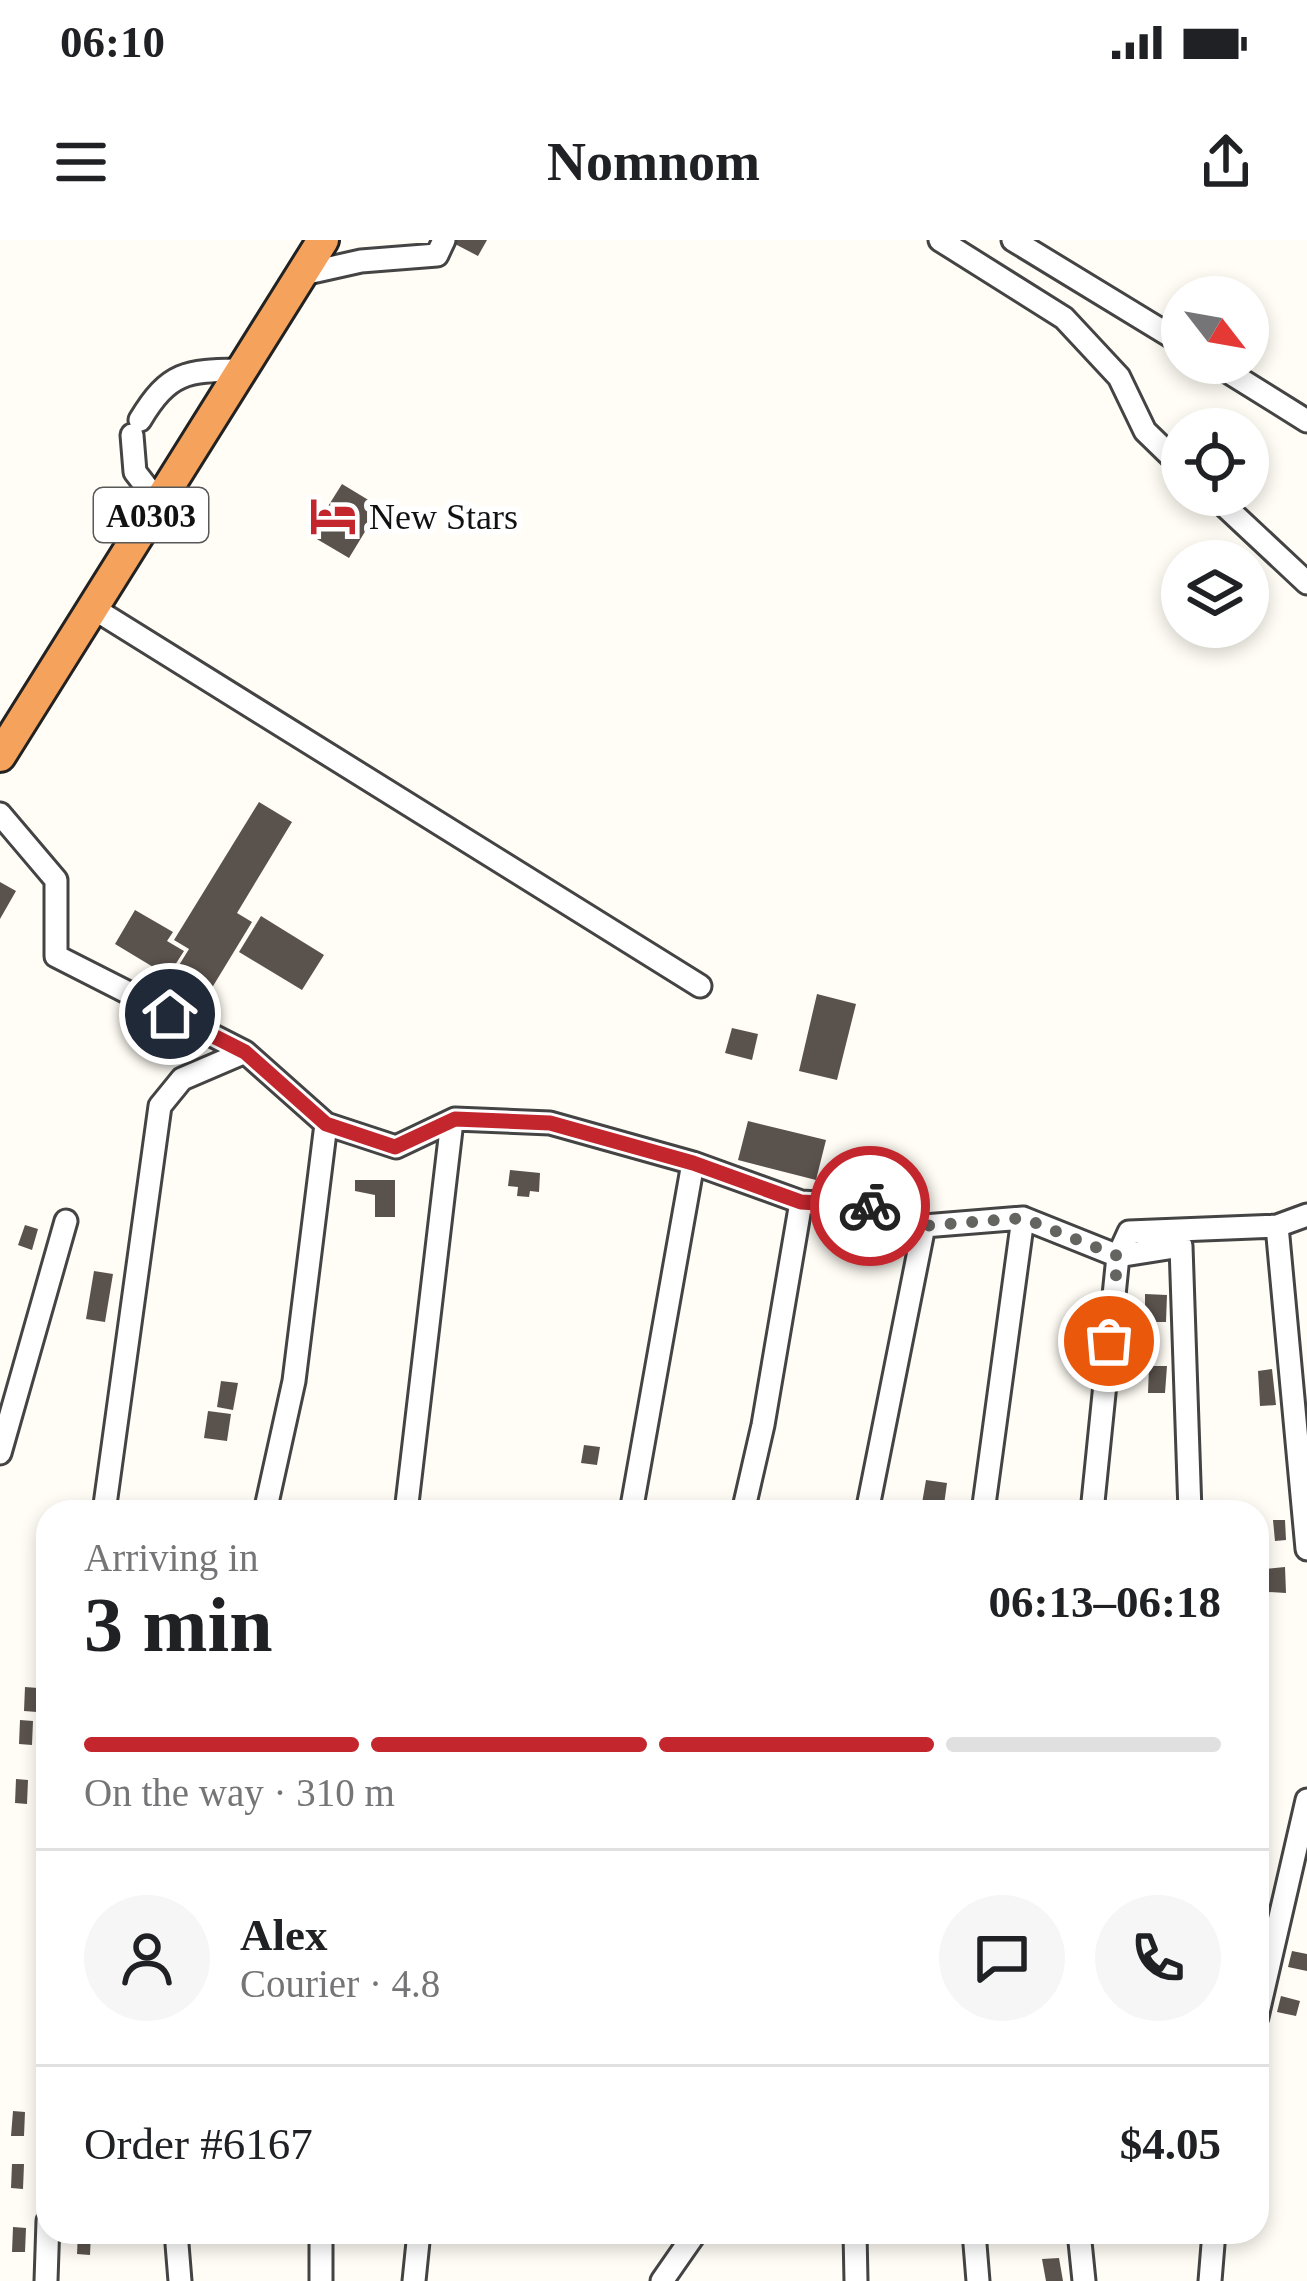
<!DOCTYPE html>
<html lang="en">
<head>
<meta charset="utf-8">
<style>
  :root { --surface:#fff; --page:#f6f6f6; --text:#202124; --muted:#757577; --line:#e0e0e0; --accent:#c4262e }
  body { margin:0; font-family:"Times New Roman",serif; background:var(--page); color:var(--text); height:100vh; display:flex; flex-direction:column; font-size:45px; white-space:nowrap }
  * { box-sizing:border-box; margin:0 }
  p { font-size:39px; color:var(--muted) }
  .icon { flex:none; width:66px; height:66px; fill:none; stroke:currentColor; stroke-width:2; stroke-linecap:round; stroke-linejoin:round }
  .map { position:relative; flex:1; overflow:hidden }
  .panel { position:absolute; left:36px; top:1260px; width:1233px; height:744px; display:flex; flex-direction:column; background:var(--surface); border-radius:36px; box-shadow:0 6px 18px #0003 }
  .panel>* { flex:none }
  .needle { width:78px; rotate:121deg }
  .fabs { position:absolute; left:1161px; top:36px; display:grid; gap:24px }
  .fabs a { display:grid; place-items:center; width:108px; height:108px; border-radius:50%; background:var(--surface); box-shadow:0 6px 18px #0003; font-size:60px }
  .pin { position:absolute; display:grid; place-items:center; width:102px; height:102px; color:#fff; margin:-51px; border:6px solid #fff; border-radius:50%; box-shadow:0 3px 12px #0007 }
  .courier { position:absolute; display:grid; place-items:center; width:120px; height:120px; margin:-60px; border:9px solid #c4262e; border-radius:50%; background:#fff; color:#222; box-shadow:0 3px 15px #0007 }
  .head em { font-style:normal; font-weight:700 }
  .head div { display:flex; flex-direction:column-reverse }
  .head { display:flex; align-items:center; justify-content:space-between; height:204px; padding:0 48px }
  h1 { font-size:78px; font-weight:700; line-height:90px }
  .bar { display:grid; grid-template-columns:repeat(4,1fr); gap:18px 12px; align-content:center; height:144px; padding:0 48px }
  .bar i { height:15px; border-radius:9px; background:var(--line) }
  .bar .current { background:var(--accent) }
  .bar p { grid-column:span 4 }
  .line { display:flex; align-items:center; gap:30px; padding:0 48px; border-top:3px solid var(--line) }
  .line div { flex:1 }
  .round { display:grid; place-items:center; flex:none; width:126px; height:126px; border-radius:63px; background:var(--page) }
  .status { display:flex; justify-content:space-between; align-items:center; height:84px; padding:0 60px; background:var(--surface); direction:ltr }
  .status svg { height:33px; fill:currentColor }
  header { display:flex; justify-content:space-between; align-items:center; height:156px; padding:0 48px; background:var(--surface); font-size:54px; font-weight:700 }
  .map>svg:first-child { display:block }
  .building { fill:#5a524d }
  .lines { fill:none; stroke-linecap:round; stroke-linejoin:round }
  .minor-casing { stroke:#444; stroke-width:27 }
  .highway-casing { stroke:#222; stroke-width:36 }
  .minor { stroke:#fff; stroke-width:21 }
  .highway { stroke:#f5a25d; stroke-width:30 }
  .done { stroke:#646461; stroke-width:12; stroke-dasharray:0 21.6 }
  .route { stroke:#c4262e; stroke-width:15 }
  .labels { text-anchor:middle; stroke-width:12; stroke-linejoin:round; paint-order:stroke }
  .shield { fill:#fff; stroke:#585858; stroke-width:3 }
  .shield-label { font-size:33px; font-weight:bold; fill:#111 }
  .poi-label { font-size:36px; fill:#111; stroke:#fff; text-anchor:start }
</style>
</head>
<body>
<div class="status"><b>06:10</b><svg viewBox="0 0 49 12"><path d="M0 12V9h3v3zM5 12V6h3v6zM10 12V3h3v9zM15 12V0h3v12zM26 1h20v11H26zM47 4h2v5h-2z"/></svg></div>
<header><svg class="icon" aria-label="menu" viewBox="0 0 24 24"><path d="M4 6h16M4 12h16M4 18h16"/></svg>Nomnom<svg class="icon" aria-label="share" viewBox="0 0 24 24"><path d="M12 15V3M7 8l5-5 5 5M5 13v7h14v-7"/></svg></header>
<div class="map">
<svg width="1307" height="2041" viewBox="0 0 1307 2041">
  <rect width="100%" height="100%" fill="#fffdf5"/>
  <path class="building" d="M457,0H487L478,16L455,4Z
    M342,244L380,267L349,318L310,295Z
    M259,562L292,582L237,673L252,682L207,756L173,735L189,709L174,700Z
    M0,642L16,651L0,679Z
    M135,670L173,692L167,701L184,711L168,736L115,704Z
    M261,676L324,715L302,750L239,712Z
    M817,754L856,764L837,840L799,831Z
    M732,788L758,794L752,820L725,813Z
    M748,881L826,900L816,940L738,920Z
    M510,930L540,933L539,952L530,951L529,957L517,956L518,947L508,946Z
    M355,940H395V977H375V955L355,951Z
    M25,985L38,989L32,1010L18,1005Z
    M94,1031L113,1034L105,1082L86,1079Z
    M1145,1054L1167,1055L1166,1082H1145Z
    M1149,1126H1167L1165,1153H1148Z
    M1272,1129L1276,1165L1260,1166L1258,1131Z
    M221,1141L238,1143L233,1170L217,1167Z
    M208,1171L231,1174L227,1201L204,1198Z
    M584,1205L600,1207L597,1225L581,1223Z
    M926,1240L947,1243L943,1272L921,1269Z
    M1273,1280H1285L1286,1300L1275,1301Z
    M1285,1327L1286,1353L1268,1352L1266,1329Z
    M25,1447L38,1448L37,1472L24,1471Z
    M20,1480L33,1481L32,1505L19,1504Z
    M16,1539L28,1540L27,1564L15,1563Z
    M1292,1711L1307,1714V1731L1288,1727Z
    M1281,1756L1300,1761L1296,1776L1277,1772Z
    M13,1871L25,1872L24,1896H11Z
    M12,1924H24L23,1949L11,1948Z
    M13,1987L26,1988L25,2012H12Z
    M78,1992H91L90,2015L77,2014Z
    M1059,2018L1063,2041H1046L1042,2019Z"/>
  <g class="lines">
    <defs>
      <path id="minor" d="M940,0L1064,78L1119,137L1145,191L1182,227
        M1013,0L1182,103
        M303,34L361,21L437,15L444,0
        M1214,123L1307,181
        M140,180C170,130 188,131 242,130
        M132,195L135,232L159,263
        M1213,255L1307,343
        M93,368L700,746
        M0,574L56,640V716L245,812L326,884L396,907L455,879L550,883L693,923L801,962L894,967L924,986L1023,978L1118,1016L1129,992L1277,986L1307,975
        M1277,986L1307,1309
        M1181,1006L1190,1272
        M0,1213L66,981
        M104,1272L160,866L182,839L245,812
        M265,1272L294,1141L326,884
        M406,1272L452,881
        M631,1272L693,923
        M743,1272L763,1185L801,962
        M867,1272L924,986
        M983,1272L1023,978
        M1092,1272L1118,1016L1181,1006L1152,999
        M1257,1777L1307,1560
        M176,1992L180,2041
        M855,1992L856,2041
        M974,1992L978,2041
        M1079,1992L1084,2041
        M46,2041L48,1981
        M321,2041V1992
        M414,2041L419,1992
        M662,2041L696,1992
        M1210,2041L1214,1992"/>
      <path id="highway" d="M0,516L323,0"/>
    </defs>
    <use href="#minor" class="minor-casing"/>
    <use href="#highway" class="highway-casing"/>
    <use href="#minor" class="minor"/>
    <use href="#highway" class="highway"/>
  </g>
  <g class="lines">
    <path class="done" d="M870,966L895,967L924,986L1023,978L1118,1016L1109,1101"/>
    <path class="route" d="M170,774L245,812L326,884L395,907L455,879L550,883L693,923L801,962L870,966"/>
  </g>
  <defs>
    <symbol id="hotel-bare" viewBox="-9 -9 18 18"><path d="M-6-4.5h1.5V1H6V5H4.5V3h-9V5H-6ZM-4 0a1.8 1.8 0 1 1 3.6 0ZM.5 0V-2.5h3Q6-2.5 6 0Z" fill="#c4262e" stroke="#fff" stroke-width="2.5" paint-order="stroke"/></symbol>
  </defs>
  <g fill-rule="evenodd">
    <use href="#hotel-bare" x="300" y="243" width="66" height="66"/>
  </g>
  <g class="labels">
    <rect class="shield" x="94" y="248" width="114" height="54" rx="9"/>
    <g class="shield-label">
      <text x="151" y="287">A0303</text>
    </g>
    <g class="poi-label">
      <text x="369" y="289">New Stars</text>
    </g>
  </g>
</svg>
<div class="fabs">
<a><svg class="needle" viewBox="-14 -14 28 28"><path d="M0-13l5 13h-10z" fill="#e53935"/><path d="M0 13l5-13h-10z" fill="#757577"/></svg></a>
<a><svg class="icon" aria-label="locate" viewBox="0 0 24 24"><circle cx="12" cy="12" r="6"/><path d="M12 2v4M12 18v4M2 12h4M18 12h4"/></svg></a>
<a><svg class="icon" aria-label="layers" viewBox="0 0 24 24"><path d="M12 4l9 5-9 5-9-5zM3 14l9 5 9-5"/></svg></a>
</div>
<div class="pin" style="left:1109px;top:1101px;background:#ea580c"><svg class="icon" aria-label="bag" viewBox="0 0 24 24"><path d="M5 8h14l-1 12H6zM9 8a3 3 0 0 1 6 0"/></svg></div>
<div class="pin" style="left:170px;top:774px;background:#1f2937"><svg class="icon" aria-label="home" viewBox="0 0 24 24"><path d="M3 11l9-7 9 7M6 9v11h12V9"/></svg></div>
<div class="courier" style="left:870px;top:966px"><svg class="icon" aria-label="bike" viewBox="0 0 24 24"><circle cx="6" cy="16" r="4"/><circle cx="18" cy="16" r="4"/><path d="M6 16l4-8h5l3 8M10 8l3 8H6M13 5h3"/></svg></div>
<section class="panel">
<div class="head"><div><h1>3 min</h1><p>Arriving in</p></div><em>06:13–06:18</em></div>
<div class="bar"><i class="current"></i><i class="current"></i><i class="current"></i><i></i><p>On the way · 310 m</p></div>
<div class="line" style="height:216px"><a class="round"><svg class="icon" aria-label="person" viewBox="0 0 24 24"><circle cx="12" cy="8" r="4"/><path d="M4 21q1-7 8-7t8 7"/></svg></a><div><b>Alex</b><p>Courier · 4.8</p></div><a class="round"><svg class="icon" aria-label="chat" viewBox="0 0 24 24"><path d="M4 5h16v11H9l-5 4z"/></svg></a><a class="round"><svg class="icon" aria-label="phone" viewBox="0 0 24 24"><path d="M5 4h4l2 5-3 2q2 4 5 5l2-3 5 2v4C11 20 4 13 5 4z"/></svg></a></div>
<div class="line" style="height:156px"><div>Order #6167</div><b>$4.05</b></div>
</section>
</div>
</body>
</html>
